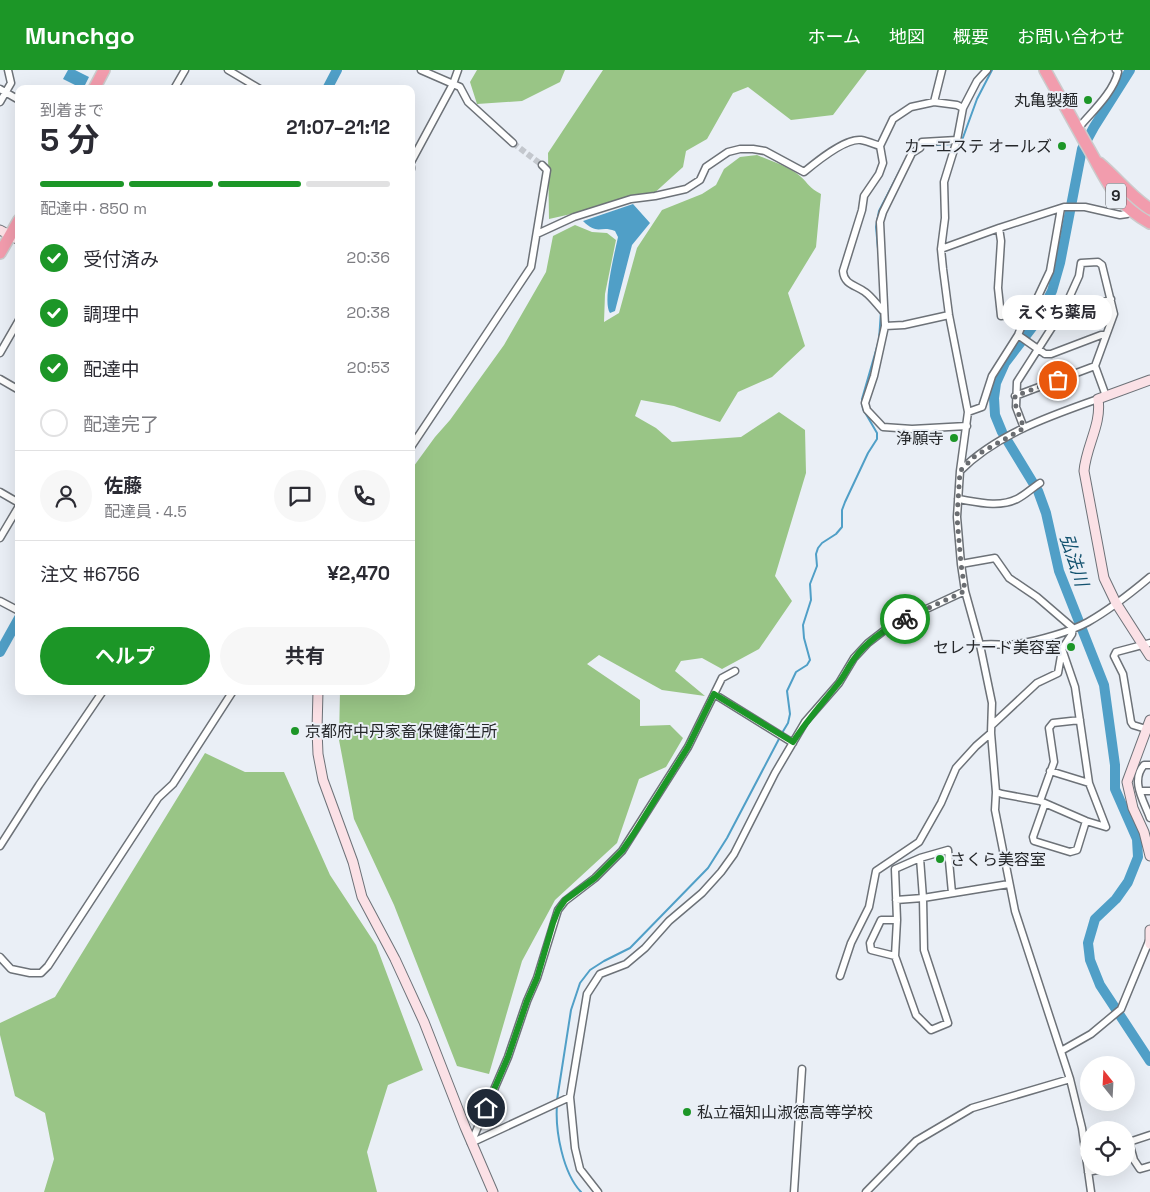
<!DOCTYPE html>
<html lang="ja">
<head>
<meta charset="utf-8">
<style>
  :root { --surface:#fff; --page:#f7f7f7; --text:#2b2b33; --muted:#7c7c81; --line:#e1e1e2; --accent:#1c9627 }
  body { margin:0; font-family:"Space Grotesk","Noto Sans JP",sans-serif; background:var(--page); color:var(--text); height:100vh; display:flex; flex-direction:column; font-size:19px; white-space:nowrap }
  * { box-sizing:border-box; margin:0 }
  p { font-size:16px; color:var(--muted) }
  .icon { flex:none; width:28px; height:28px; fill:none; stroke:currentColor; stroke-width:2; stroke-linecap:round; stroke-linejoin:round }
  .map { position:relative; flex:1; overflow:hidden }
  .drawer { position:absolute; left:15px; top:15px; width:400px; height:610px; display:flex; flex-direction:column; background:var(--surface); border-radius:10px; box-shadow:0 5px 20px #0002 }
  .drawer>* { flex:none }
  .needle { width:32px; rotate:342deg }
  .buttons { position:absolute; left:1080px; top:986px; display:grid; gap:10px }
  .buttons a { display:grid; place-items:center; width:55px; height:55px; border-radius:50%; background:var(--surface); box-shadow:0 5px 20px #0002; font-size:25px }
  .pin { position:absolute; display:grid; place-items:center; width:42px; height:42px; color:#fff; margin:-21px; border:2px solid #fff; border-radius:50%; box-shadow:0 1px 5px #0007 }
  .courier { position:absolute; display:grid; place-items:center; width:50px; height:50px; margin:-25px; border:4px solid #1c9627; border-radius:50%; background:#fff; color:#222; box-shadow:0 1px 6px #0007 }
  .bubble { position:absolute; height:35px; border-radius:18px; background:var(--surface); box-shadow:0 5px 20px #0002; font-size:16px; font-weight:700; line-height:35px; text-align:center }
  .overview em { font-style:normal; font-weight:700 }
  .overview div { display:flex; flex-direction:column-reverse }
  .overview { display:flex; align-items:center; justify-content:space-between; height:85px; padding:0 25px }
  h1 { font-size:32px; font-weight:700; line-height:38px }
  .bar { display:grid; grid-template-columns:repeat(4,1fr); gap:8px 5px; align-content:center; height:60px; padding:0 25px }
  .bar i { height:6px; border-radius:4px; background:var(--line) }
  .bar .selected { background:var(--accent) }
  .bar p { grid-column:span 4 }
  .line { display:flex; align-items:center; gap:12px; padding:0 25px; border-top:1px solid var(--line) }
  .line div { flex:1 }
  .round { display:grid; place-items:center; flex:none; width:52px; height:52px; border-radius:26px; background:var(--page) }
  ol { padding:0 25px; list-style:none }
  li { display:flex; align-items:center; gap:15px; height:55px }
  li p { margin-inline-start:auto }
  li .icon { padding:5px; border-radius:50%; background:var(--accent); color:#fff; stroke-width:4 }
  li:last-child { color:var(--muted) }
  li i { width:28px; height:28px; border:2px solid var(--line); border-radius:50% }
  .action { display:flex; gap:10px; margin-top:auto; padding:10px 25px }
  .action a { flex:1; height:58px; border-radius:30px; background:var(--accent); color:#fff; font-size:20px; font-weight:700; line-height:58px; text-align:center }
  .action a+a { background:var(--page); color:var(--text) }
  header { display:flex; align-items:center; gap:30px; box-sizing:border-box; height:70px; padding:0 25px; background:var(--accent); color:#fff }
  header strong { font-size:24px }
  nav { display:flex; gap:28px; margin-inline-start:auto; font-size:18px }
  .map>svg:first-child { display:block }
  .forest { fill:#99c586 }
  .water { fill:#509fc7 }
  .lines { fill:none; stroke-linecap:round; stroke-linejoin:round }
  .stream { stroke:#509fc7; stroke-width:2 }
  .river { stroke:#509fc7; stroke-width:10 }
  .street-tunnel { stroke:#c3c7cd; stroke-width:6; stroke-dasharray:6 3; stroke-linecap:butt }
  .street-casing { stroke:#6d7278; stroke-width:9 }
  .secondary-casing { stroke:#6d7278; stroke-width:11 }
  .highway-casing { stroke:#cbcbcc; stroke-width:14 }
  .street { stroke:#fff; stroke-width:6 }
  .secondary { stroke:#fbe1e6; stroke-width:9 }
  .highway { stroke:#f29cad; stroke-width:11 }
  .done { stroke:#6a6d71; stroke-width:5; stroke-dasharray:0 9 }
  .route { stroke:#1c9627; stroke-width:6 }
  .poi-dot { fill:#1c9627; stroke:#eaeff6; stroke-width:2 }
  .labels { text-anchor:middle; stroke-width:4; stroke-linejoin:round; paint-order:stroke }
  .shield { fill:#eaeff6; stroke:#606367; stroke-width:1 }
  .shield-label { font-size:15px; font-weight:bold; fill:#25272a }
  .poi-label { font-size:16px; fill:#25272a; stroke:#eaeff6; text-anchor:end }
  .water-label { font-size:18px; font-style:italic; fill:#13526f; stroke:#eaeff6 }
</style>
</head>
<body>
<header>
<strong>Munchgo</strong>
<nav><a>ホーム</a><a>地図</a><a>概要</a><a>お問い合わせ</a></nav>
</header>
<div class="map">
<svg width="1150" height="1122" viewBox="0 0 1150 1122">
  <rect width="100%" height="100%" fill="#eaeff6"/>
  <path class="forest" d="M477,0H565L560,12L522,31L477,34L470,12Z
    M603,0H867L833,45L791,50L748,17L733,23L707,69L686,81L683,97L651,126L549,149L548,83Z
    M757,85C771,91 788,96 800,106C809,114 809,118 821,124L816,177L788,223L805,276L772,307L738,322L720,352L674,336L641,330L635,346L656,358L672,372L741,367L779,342L805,360L806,403L775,506L792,531L759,579L722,599L702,588L681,591L675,601L705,626L662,620L599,585L587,594L640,630V656L670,655L683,668L666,697L639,709L617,773L555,830L522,891L489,1004L457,996L394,835L354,749L339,670L340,621H411V400L435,367L450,350L504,275L546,202L553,166L575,155L592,162L607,163L616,170L605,224L604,252L619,243L637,178L662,140L702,124L716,115L724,99L740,87Z
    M205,683L245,702H284L330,805L376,875L423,1000L388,1015L367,1082L377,1122H44L54,1089L45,1043L15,1026L0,965V953L55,927Z"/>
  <path class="water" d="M68,0H75L89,7L83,19L63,9Z
    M633,134L650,153L632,175L615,241L610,243C602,232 615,182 618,167L615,161C600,155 598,166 583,151Z"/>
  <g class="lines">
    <path class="stream" d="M957,74L961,73L977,29L992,0
      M922,76L953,74
      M878,179L876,157L879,141L909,83L918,76
      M782,663L788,653L790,644L787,621L796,602L807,595L810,590L804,568L803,555L811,530L810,514L817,496L816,484L818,478L822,473L836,464L842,457V440L845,432L868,383L877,369V363L863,339L862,329L879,270L881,241
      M557,1030L571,940L580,913L590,900L604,891L630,878L708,798L727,768L780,667
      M557,1035C555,1061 563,1103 581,1122"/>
    <path class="river" d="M1130,0L1094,57L1082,79L1060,193L1052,221L1034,255L1005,293L996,313L994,328L995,345L1002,362L1038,421L1046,443L1059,501L1104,615L1115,695V719L1137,769L1138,787L1128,812L1116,829L1095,849L1088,873L1090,890L1100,915L1150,991
      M327,19L337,0
      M0,582L19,548"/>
    <path class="street-tunnel" d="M513,73L542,95"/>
    <defs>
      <path id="street" d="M228,0L260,19
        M421,0L460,17L468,32L513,73
        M0,19L19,30
        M174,19L185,0
        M0,32L11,13L8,0
        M934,32L942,0
        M1077,57L1081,55C1094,40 1114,21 1118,2L1116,0
        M957,70L922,72L920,78L912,83L883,142L880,152L885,256L874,306L865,333L867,340L883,357L912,359L967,356
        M411,92L453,14L458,0
        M411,97V99
        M999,158L1001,171L998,218L1001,246L1009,245L1021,258
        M537,164L574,147L631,129L655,126L686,119L700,110L706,97L728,82L740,79H753L765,81L804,102C816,92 845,68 861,70C867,71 874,74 880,76
        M941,179L999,158L1064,137H1085L1120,145L1127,144L1130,140
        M884,242C878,236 872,227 865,222C856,215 844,215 843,201L862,140L864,126L879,104L883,93L880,76L893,49L911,37L934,32L957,35L963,38
        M1061,244L1071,245L1111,229
        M885,256L904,255L949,245
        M1018,265L1045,284H1051L1101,265H1106
        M0,283L19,250
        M0,309L19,320
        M1015,326L1095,296
        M968,342L982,337L992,306L1018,265L1025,248L1034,235L1050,201L1061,138
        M1024,358L1016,337L1017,312L1065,237L1079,206L1081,193L1098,192L1102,195L1114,244L1095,296L1106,326
        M411,377L531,197L547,100L542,95
        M960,401L968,342L949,245L943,199L941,179L945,148L944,112L957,70L963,38L977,11L987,0
        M0,422L19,433
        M958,429C977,432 999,438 1017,429C1025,425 1032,418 1040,413
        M0,468L19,436
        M961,494L995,488L1009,508L1037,527L1073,558L1072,564L1062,579L1075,617L1089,713L1106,757L1086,751L1040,731L1002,724L996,722
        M0,531L19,541
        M980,575C992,573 1005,576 1018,574C1037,571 1070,562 1088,552C1109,540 1131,523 1150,507
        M714,624L793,673
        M992,655L1037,613L1058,603L1062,580
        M1146,659L1133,655L1131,652L1123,604L1114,586L1116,582L1150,573
        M1150,695H1144C1130,711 1144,731 1150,748
        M1050,701L1089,713
        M1140,721H1150
        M1040,731L1054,692L1049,658L1053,653L1080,650
        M1045,733L1033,767L1034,771L1070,782L1077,780L1086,751
        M0,776L39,715L103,621
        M920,788L948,780L952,823
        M896,830L923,828L920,788L895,799L897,850L895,886L916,945L931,960L948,953L924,880L923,828L1009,814
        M895,886L871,880L870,873L881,850H897
        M0,887L11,899L30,903H41L48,896L158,728L173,714L233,621
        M840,906L851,873L869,837L876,801L919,772L941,733L956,698L976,676L991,663
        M1061,981L1091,964L1121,939L1149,871
        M1150,1065L1129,1072L1134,1090L1140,1099L1150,1096
        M471,1073L508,987L527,931L537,908L558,840L565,831L595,808L622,781L688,677L722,608L735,601
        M471,1073L570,1027
        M1088,1102L1106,1098
        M598,1122L580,1099L575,1078L570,1027L587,924L600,904L626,894L645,878L669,851L702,823L721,802L734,784L775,703L805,652L839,613L854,588L868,573L890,556L965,521
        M794,1122L802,999
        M866,1122L916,1071L972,1038L1070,1009
        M1091,1122L1082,1058L1070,1009L1015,841L995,740L996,722L991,663L992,633L980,575L965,521L961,494L957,447L960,401C997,364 1050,346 1098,329"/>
      <path id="secondary" d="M0,160L19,170
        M1150,310L1098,329C1102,354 1086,376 1084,401L1104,508L1116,533L1150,586
        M318,621L317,660L318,684L323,710L353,792L362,827L395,889L424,952L465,1057L493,1122
        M1150,650L1127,712L1133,738L1144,762L1150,786
        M1150,860V874"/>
      <path id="highway" d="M1045,0C1059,25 1072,49 1086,74C1107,109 1112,132 1150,153
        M94,19L104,0
        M1099,93C1117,108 1130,126 1150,139
        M0,183L19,150"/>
    </defs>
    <use href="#street" class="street-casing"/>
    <use href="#secondary" class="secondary-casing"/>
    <use href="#highway" class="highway-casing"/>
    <use href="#street" class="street"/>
    <use href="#secondary" class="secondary"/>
    <use href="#highway" class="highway"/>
  </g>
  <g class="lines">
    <path class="done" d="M905,549L965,521L961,494L957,447L960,401L975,386L1024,358L1016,337L1015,326L1058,310"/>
    <path class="route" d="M486,1038L508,987L527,931L537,908L553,853L558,840L565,830L595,808L622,781L633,765L688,677L714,624L793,672C807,650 821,635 837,615C844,607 848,597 854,589C867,571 885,559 905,549"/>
  </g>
  <g class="poi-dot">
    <circle cx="1088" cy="30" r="5"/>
    <circle cx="1062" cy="76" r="5"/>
    <circle cx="954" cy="368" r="5"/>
    <circle cx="1071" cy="577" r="5"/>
    <circle cx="295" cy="661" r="5"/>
    <circle cx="940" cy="789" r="5"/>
    <circle cx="687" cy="1042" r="5"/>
  </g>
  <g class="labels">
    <rect class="shield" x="1106" y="113.5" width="20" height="25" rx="4"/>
    <g class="shield-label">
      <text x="1116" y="131">9</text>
    </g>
    <g class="poi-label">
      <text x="1078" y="36">丸亀製麺</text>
      <text x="1052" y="82">カーエステ オールズ</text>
      <text x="944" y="374">浄願寺</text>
      <text x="1061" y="583">セレナード美容室</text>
      <text x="305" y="667" text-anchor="start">京都府中丹家畜保健衛生所</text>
      <text x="950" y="795" text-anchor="start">さくら美容室</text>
      <text x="697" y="1048" text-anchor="start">私立福知山淑徳高等学校</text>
    </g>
    <g class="water-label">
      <text transform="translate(1074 490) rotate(72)" y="6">弘法川</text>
    </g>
  </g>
</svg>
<div class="buttons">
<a><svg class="needle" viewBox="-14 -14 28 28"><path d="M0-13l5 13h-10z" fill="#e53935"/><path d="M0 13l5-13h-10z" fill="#7c7c81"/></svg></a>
<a><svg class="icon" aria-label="locate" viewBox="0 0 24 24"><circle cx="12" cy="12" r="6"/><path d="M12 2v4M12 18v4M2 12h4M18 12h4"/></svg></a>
</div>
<div class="pin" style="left:1058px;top:310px;background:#ea580c"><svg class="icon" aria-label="bag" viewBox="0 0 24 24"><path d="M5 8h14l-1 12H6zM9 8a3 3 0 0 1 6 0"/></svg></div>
<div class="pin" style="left:486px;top:1038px;background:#1f2937"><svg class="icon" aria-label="home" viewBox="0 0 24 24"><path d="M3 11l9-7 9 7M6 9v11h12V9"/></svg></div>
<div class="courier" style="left:905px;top:549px"><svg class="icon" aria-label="bike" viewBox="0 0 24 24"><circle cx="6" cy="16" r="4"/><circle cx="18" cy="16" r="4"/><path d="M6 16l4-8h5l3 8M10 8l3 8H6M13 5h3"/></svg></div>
<div class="bubble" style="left:1002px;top:225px;width:110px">えぐち薬局</div>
<section class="drawer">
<div class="overview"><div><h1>5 分</h1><p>到着まで</p></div><em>21:07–21:12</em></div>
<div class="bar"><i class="selected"></i><i class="selected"></i><i class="selected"></i><i></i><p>配達中 · 850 m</p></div>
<ol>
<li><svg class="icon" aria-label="check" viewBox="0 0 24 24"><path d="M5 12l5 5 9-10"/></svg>受付済み<p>20:36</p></li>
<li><svg class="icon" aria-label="check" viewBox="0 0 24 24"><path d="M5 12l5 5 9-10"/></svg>調理中<p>20:38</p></li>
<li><svg class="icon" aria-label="check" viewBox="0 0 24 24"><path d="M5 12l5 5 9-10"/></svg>配達中<p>20:53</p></li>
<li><i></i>配達完了</li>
</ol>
<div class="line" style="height:90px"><a class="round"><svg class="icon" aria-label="person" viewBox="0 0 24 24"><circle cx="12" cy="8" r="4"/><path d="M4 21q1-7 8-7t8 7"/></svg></a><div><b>佐藤</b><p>配達員 · 4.5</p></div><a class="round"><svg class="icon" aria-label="chat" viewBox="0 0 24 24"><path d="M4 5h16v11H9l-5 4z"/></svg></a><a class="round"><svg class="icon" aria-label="phone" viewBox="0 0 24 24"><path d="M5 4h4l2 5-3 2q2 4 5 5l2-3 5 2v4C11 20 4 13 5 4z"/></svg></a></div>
<div class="line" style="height:65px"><div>注文 #6756</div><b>¥2,470</b></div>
<div class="action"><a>ヘルプ</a><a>共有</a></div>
</section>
</div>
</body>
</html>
